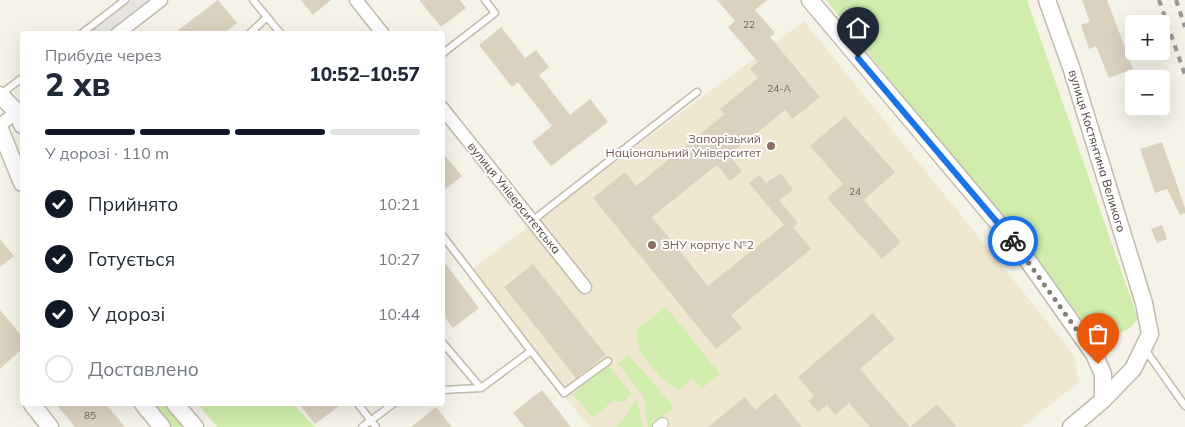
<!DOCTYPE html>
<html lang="uk">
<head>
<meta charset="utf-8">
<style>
  :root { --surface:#fff; --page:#f2f2f3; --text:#1f2937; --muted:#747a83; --line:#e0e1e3; --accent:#111827 }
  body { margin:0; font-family:Mulish,sans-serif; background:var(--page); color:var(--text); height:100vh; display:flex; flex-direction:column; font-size:19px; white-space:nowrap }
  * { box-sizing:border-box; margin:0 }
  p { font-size:16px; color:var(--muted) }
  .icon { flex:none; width:28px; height:28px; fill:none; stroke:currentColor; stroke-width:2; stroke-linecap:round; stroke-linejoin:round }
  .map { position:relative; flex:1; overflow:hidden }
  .side { position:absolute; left:20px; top:31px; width:425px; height:375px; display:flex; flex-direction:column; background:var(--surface); border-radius:5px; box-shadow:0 5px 20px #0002 }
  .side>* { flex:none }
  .tools { position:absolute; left:1125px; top:15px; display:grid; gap:10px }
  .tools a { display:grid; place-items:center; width:45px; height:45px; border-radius:5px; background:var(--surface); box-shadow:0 5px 20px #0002; font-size:25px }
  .pin { position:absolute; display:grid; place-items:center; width:42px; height:42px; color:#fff; margin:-51px -21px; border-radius:50% 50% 50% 0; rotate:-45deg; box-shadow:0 0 5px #0007 }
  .pin .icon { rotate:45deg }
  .courier { position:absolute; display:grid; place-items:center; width:50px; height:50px; margin:-25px; border:4px solid #1a73e8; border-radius:50%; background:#fff; color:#222; box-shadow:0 1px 6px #0007 }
  .overview em { font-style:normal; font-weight:800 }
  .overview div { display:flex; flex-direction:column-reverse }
  .overview { display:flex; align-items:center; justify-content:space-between; height:85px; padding:0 25px }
  h1 { font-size:32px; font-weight:800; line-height:38px }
  .bar { display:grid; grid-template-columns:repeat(4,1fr); gap:8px 5px; align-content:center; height:60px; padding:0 25px }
  .bar i { height:6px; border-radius:4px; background:var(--line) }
  .bar .selected { background:var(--accent) }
  .bar p { grid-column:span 4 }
  ol { padding:0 25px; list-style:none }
  li { display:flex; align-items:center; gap:15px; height:55px }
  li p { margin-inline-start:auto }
  li .icon { padding:5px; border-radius:50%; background:var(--accent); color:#fff; stroke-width:4 }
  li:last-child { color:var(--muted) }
  li i { width:28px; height:28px; border:2px solid var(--line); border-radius:50% }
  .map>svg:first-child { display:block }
  .education { fill:#f0e7d1 }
  .green { fill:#d0edad }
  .parking { fill:#e6e4e0 }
  .building { fill:#dbd1bf }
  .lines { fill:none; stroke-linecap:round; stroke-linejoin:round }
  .service-casing { stroke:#c2baaa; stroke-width:9 }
  .pedestrian-casing { stroke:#c2baaa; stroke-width:12 }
  .minor-casing { stroke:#c2baaa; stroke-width:15 }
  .tertiary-casing { stroke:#c2baaa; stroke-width:19 }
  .service { stroke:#fff; stroke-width:6 }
  .pedestrian { stroke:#fff; stroke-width:10 }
  .minor { stroke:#fff; stroke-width:12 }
  .tertiary { stroke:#fff; stroke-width:16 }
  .rail { stroke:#989898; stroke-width:4; stroke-dasharray:6 6; stroke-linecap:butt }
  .done { stroke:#868074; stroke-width:5; stroke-dasharray:0 9 }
  .route { stroke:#1a73e8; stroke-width:6 }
  .education-dot { fill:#8d6e63; stroke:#fff; stroke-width:2 }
  .labels { text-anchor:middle; stroke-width:4; stroke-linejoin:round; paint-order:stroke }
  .number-label { font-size:10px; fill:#6e6658 }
  .education-label { font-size:12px; fill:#785e54; stroke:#fff; text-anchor:end }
  .street-label { font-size:12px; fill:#4a4236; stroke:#fff }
</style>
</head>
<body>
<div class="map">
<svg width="1185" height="427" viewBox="0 0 1185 427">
  <rect width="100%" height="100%" fill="#f5f2e8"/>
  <path class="education" d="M804,21L1074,355L1079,382L1022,427H590L543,371L468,272Z"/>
  <path class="green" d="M826,0H1027L1138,319L1131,327L1102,344Z
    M666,307L720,374L702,388L692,379L679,391L661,378L640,352L636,330Z
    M629,355L674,407L651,427H648L644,398L618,363Z
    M608,365L632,394L623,402L613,401L593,418L573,394Z
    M637,399L643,427H616C626,418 628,408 637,399Z
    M154,404H166L186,427H173Z
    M198,404H293L315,427H217Z"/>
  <path class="parking" d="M131,0H153L109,34H88Z"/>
  <path class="building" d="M218,0L237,23L223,34H173Z
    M301,0H331L313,15Z
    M419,0H460L466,8L441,27Z
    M717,0H767L755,10L775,33L770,37L820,97L793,119L785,110L729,155L742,171L730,181L717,165L652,217L708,286L784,225L749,183L759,175L766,183L781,173L793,190L779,200L798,223L793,227L811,249L731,315L742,328L716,349L593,198L625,172L636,186L725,114L720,109L758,78L750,69L758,62L728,27L735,21Z
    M1082,0H1107L1133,69L1109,78L1096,46L1089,49L1081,25L1090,22Z
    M501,27L525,58L536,50L549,67L539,75L570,115L590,99L608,122L551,166L532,142L552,126L518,82L512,87L479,45Z
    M845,116L895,172L864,200L901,242L882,259L827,198L843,184L810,146Z
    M1162,142L1185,208V213L1180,215L1167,189L1155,193L1140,149Z
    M442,152L462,176L442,192Z
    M1162,225L1167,239L1157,243L1151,229Z
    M0,239L14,256L0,267Z
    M442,259L479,308L453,328L442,314Z
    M533,264L606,355L576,378L504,287Z
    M0,310L22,336V349L0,369Z
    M873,313L895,339L860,369L910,427L937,404L957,427H870L849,403L835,415L827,405L818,412L808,401L814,396L798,377Z
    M542,390L571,427H525L513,413Z
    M775,393L802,427H708L745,397L755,410Z
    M56,404H106L125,427H75Z
    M299,404H342L315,424Z
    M436,407L452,427H411Z"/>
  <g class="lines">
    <defs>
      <path id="service" d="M253,0L281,34
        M81,34L125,0
        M249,34L267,17
        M442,54L495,13L485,0
        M1,94L22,78
        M532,221L697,92
        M442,235L531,351
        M442,342L481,388
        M1144,348L1185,406
        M442,390L481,388L531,351L564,393L608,361
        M358,404L376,427
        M362,427L393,404"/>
      <path id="pedestrian" d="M658,427L663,423"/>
      <path id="minor" d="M356,0L383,34
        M117,34L161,0
        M442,108L585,287
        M0,125L22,108"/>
      <path id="tertiary" d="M810,0L1019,248L1094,354L1103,374V400
        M1047,0L1071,67L1144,303L1150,334L1133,369L1103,400L1071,427
        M0,95L17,112L22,125
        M0,129L22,183
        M32,404L50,427
        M143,404L162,427
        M175,404L195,427"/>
    </defs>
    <use href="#service" class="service-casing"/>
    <use href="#pedestrian" class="pedestrian-casing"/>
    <use href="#minor" class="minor-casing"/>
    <use href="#tertiary" class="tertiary-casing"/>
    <use href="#service" class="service"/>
    <use href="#pedestrian" class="pedestrian"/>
    <use href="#minor" class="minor"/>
    <use href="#tertiary" class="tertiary"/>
    <path class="rail" d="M1159,0L1185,75
      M1176,0L1185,27"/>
  </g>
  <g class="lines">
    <path class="done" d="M1013,241L1094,354L1098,364"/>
    <path class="route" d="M858,58L1013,241"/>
  </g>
  <g class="education-dot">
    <circle cx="771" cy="146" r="5"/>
    <circle cx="652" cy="245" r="5"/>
  </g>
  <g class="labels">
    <g class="number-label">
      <text x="749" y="28">22</text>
      <text x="779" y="92">24-А</text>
      <text x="855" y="195">24</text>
      <text x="90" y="419">85</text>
    </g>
    <g class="education-label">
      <text x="761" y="143">Запорізький<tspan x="761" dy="14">Національний Університет</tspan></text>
      <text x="662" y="249" text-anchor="start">ЗНУ корпус №2</text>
    </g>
    <g class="street-label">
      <text transform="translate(1097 151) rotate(73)" y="4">вулиця Костянтина Великого</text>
      <text transform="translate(514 198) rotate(51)" y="4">вулиця Університетська</text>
    </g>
  </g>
</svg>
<div class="tools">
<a>+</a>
<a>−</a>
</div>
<div class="pin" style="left:1098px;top:364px;background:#ea580c"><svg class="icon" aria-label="bag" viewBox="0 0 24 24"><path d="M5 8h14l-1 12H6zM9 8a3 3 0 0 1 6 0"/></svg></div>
<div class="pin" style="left:858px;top:58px;background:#1f2937"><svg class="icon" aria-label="home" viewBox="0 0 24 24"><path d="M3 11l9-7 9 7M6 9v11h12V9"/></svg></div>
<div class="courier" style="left:1013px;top:241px"><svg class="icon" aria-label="bike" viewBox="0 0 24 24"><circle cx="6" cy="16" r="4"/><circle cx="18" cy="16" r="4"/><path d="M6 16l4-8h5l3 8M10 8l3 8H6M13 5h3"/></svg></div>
<section class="side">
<div class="overview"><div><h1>2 хв</h1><p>Прибуде через</p></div><em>10:52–10:57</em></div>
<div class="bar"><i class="selected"></i><i class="selected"></i><i class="selected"></i><i></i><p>У дорозі · 110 m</p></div>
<ol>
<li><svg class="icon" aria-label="check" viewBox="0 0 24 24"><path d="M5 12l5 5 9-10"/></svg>Прийнято<p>10:21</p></li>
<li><svg class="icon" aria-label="check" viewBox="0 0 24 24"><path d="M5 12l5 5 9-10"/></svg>Готується<p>10:27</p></li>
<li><svg class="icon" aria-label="check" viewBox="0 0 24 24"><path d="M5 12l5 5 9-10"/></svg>У дорозі<p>10:44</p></li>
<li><i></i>Доставлено</li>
</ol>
</section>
</div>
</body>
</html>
